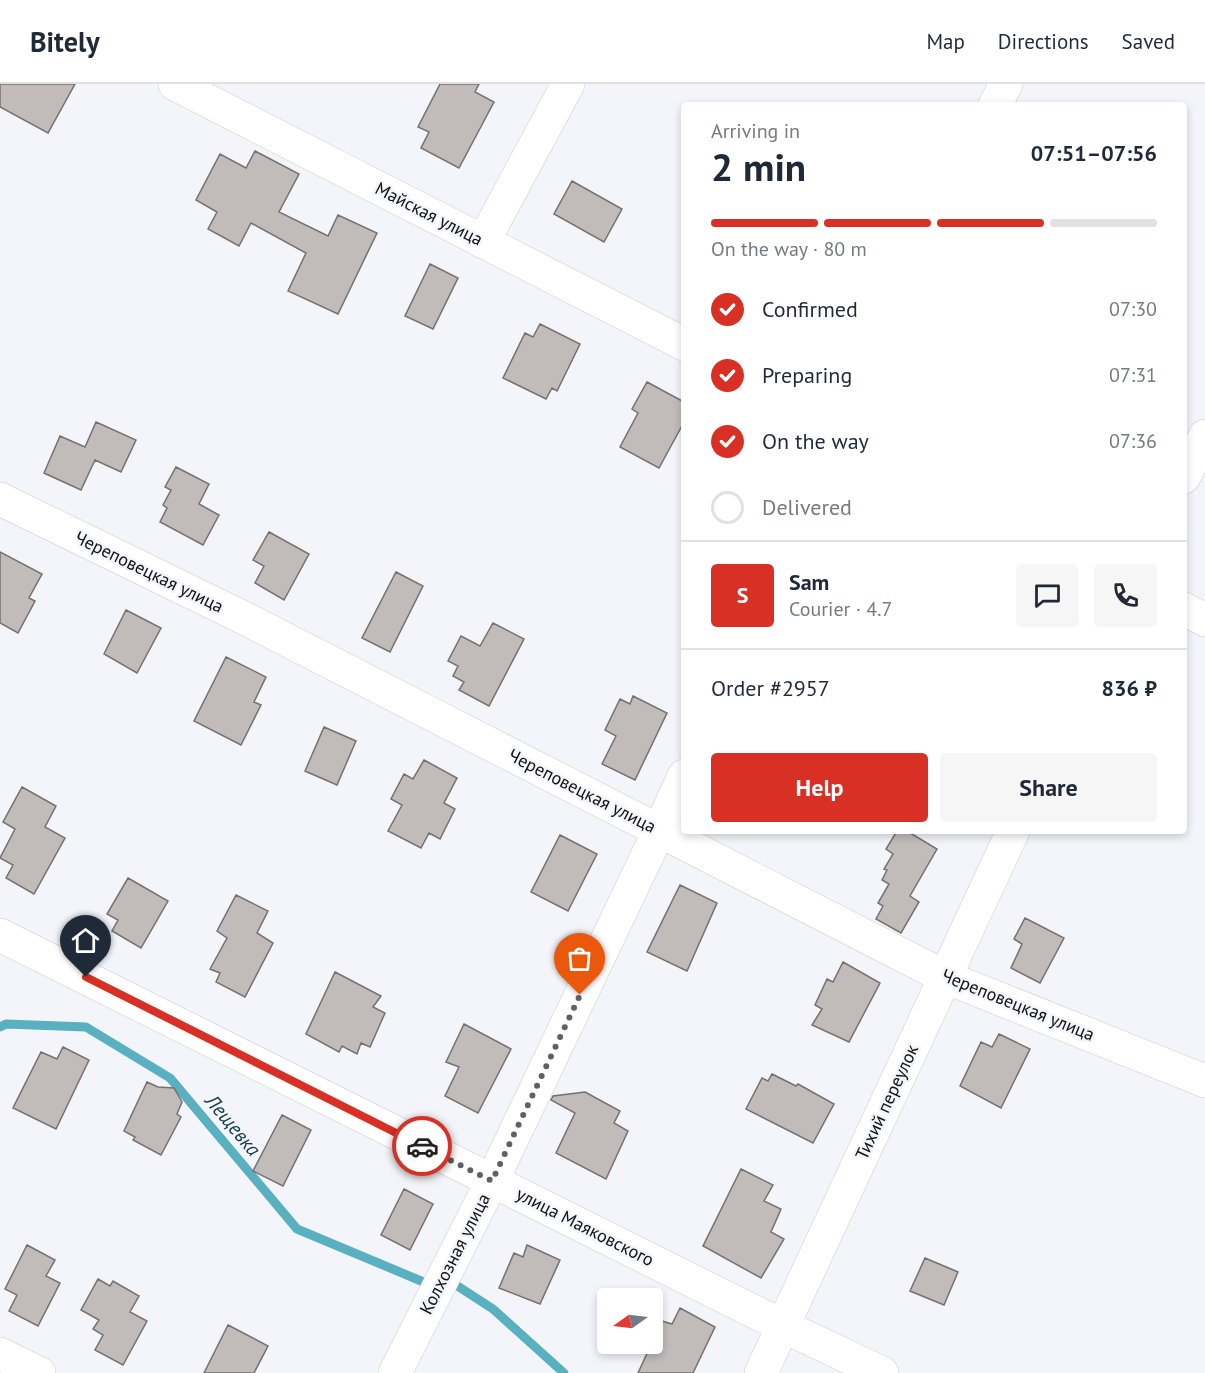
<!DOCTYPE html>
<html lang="en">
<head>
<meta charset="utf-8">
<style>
  :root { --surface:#fff; --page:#f6f6f7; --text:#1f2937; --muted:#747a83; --line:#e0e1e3; --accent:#d93025 }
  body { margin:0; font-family:"PT Sans",sans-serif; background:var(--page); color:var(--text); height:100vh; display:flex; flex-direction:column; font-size:22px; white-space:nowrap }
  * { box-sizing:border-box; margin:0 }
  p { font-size:20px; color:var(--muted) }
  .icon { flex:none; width:33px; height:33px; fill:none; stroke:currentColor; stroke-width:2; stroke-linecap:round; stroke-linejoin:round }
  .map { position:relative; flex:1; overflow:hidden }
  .sheet { position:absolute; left:681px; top:18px; width:506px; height:732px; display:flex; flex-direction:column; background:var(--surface); border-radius:6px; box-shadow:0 3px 9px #0003 }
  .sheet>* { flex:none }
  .needle { width:39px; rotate:256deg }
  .fabs { position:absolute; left:597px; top:1204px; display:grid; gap:12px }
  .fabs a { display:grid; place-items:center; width:66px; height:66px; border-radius:6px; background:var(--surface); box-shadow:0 3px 9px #0003; font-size:30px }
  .pin { position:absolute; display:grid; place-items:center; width:51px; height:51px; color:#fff; margin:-62px -26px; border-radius:50% 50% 50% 0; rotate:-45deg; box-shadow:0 0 6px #0007 }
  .pin .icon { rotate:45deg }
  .courier { position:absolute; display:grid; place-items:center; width:60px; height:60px; margin:-30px; border:4px solid #d93025; border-radius:50%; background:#fff; color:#222; box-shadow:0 2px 8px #0007 }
  .headline em { font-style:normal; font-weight:700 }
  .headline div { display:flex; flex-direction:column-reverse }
  .headline { display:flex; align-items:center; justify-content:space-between; height:102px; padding:0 30px }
  h1 { font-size:39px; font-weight:700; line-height:45px }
  .bar { display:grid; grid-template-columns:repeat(4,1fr); gap:9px 6px; align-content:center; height:72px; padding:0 30px }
  .bar i { height:8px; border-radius:4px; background:var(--line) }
  .bar .selected { background:var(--accent) }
  .bar p { grid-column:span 4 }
  .line { display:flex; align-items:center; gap:15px; padding:0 30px; border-top:2px solid var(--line) }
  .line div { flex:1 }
  .round { display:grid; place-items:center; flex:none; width:63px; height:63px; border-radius:6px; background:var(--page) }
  ol { padding:0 30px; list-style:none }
  li { display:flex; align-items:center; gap:18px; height:66px }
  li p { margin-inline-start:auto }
  li .icon { padding:6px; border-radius:50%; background:var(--accent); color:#fff; stroke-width:4 }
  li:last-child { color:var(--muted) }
  li i { width:33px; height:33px; border:3px solid var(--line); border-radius:50% }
  .action { display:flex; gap:12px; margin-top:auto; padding:12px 30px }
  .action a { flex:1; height:69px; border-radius:6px; background:var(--accent); color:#fff; font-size:24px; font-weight:700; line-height:69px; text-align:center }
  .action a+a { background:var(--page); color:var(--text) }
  header { display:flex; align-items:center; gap:36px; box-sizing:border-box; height:84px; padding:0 30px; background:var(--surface); border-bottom:2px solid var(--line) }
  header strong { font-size:28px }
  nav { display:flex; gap:33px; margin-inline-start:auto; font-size:21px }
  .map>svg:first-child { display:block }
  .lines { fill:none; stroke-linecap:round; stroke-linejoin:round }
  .stream { stroke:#59b0c1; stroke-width:9 }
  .building { fill:#c1bbba; stroke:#76706f; stroke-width:1.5 }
  .minor-casing { stroke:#ccccd2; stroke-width:34 }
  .minor { stroke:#fff; stroke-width:33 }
  .done { stroke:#606163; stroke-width:6; stroke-dasharray:0 10.8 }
  .route { stroke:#d93025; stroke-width:8 }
  .labels { text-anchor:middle; stroke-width:5; stroke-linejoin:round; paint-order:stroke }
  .street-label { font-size:18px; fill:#101112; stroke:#f4f5fa }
  .water-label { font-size:20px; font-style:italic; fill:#133c44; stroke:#f4f5fa }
</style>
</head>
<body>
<header>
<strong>Bitely</strong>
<nav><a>Map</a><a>Directions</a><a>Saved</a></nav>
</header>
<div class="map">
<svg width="1205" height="1289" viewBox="0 0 1205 1289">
  <rect width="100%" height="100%" fill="#f4f5fa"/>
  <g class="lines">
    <path class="stream" d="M0,943L6,940L86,943L170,994L297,1145L426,1199
      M456,1201L493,1225L564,1289"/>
  </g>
  <path class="building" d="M0,0H75L48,49L0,23Z
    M440,0H479L475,8L494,18L459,84L421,64L429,48L418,43Z
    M255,67L299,90L279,128L328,152L338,131L377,149L338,230L288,207L306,169L251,139L239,162L208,145L217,128L196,116L220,70L246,84Z
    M572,97L622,125L604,158L554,130Z
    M430,180L458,194L433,245L405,232Z
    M540,240L580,260L557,307L552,304L546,315L503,294L525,249L533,253Z
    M647,298L684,318V338L659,384L620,363L638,329L632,325Z
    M96,338L136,356L121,388L95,376L81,406L44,389L60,352L85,363Z
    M176,383L209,400L199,420L219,431L203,461L160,438L167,424L163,421L171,406L165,403Z
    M269,448L309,470L284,516L255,499L264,482L253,476Z
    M0,468L42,490L29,514L35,517L18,549L0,539Z
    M396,488L423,502L390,568L362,554Z
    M126,526L161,544L137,589L104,570Z
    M493,539L524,555L489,622L459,606L464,598L453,592L458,582L448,577L461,552L480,562Z
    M226,573L266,593L254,618L261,621L241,661L194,637Z
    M633,612L667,629L635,696L602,680L616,652L605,646L620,615L630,620Z
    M324,643L356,657L337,701L305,687Z
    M424,676L457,694L444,719L455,725L440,755L429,749L421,764L388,747L402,721L391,715L404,690L413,695Z
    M22,703L56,722L45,743L65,754L34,810L6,794L13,781L0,774L15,745L3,738Z
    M897,747H907L937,765L910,812L919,818L901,849L876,835L883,822L878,819L889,800L882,796L887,786L884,785L893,770L886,765Z
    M560,751L597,770L568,827L531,808Z
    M128,794L168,817L141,864L112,847L118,836L107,830Z
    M680,801L717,819L687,887L647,868Z
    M236,811L268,827L257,849L273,859L245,913L216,898L220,889L210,885L227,854L217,847Z
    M1025,834L1064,854L1040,899L1011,884L1022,860L1014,855Z
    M843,878L880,899L849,958L812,941L822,925L815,921L827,895L833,898Z
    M335,888L381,912L373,923L385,929L370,963L361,959L357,970L342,962L339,968L306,950Z
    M464,940L511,965L478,1029L445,1012L459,983L446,978Z
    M999,950L1030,965L1001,1024L960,1002L981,958L992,963Z
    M63,963L89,976L56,1045L13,1024L41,968L57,975Z
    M772,990L796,1002L798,1000L834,1020L813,1059L746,1025L762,994L768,997Z
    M147,998L158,1003L174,1004L182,1018L177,1030L181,1033L161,1071L133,1056L135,1053L124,1047Z
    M585,1008L620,1027L614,1039L628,1047L606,1095L556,1069L575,1029L551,1016L553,1012Z
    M282,1031L311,1046L283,1102L253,1087Z
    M741,1085L773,1101L764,1117L781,1125L771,1148L784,1155L761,1194L703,1162Z
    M404,1105L433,1120L410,1166L381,1151Z
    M27,1161L55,1176L46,1192L60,1199L38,1242L9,1227L17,1211L5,1205Z
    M527,1161L560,1176L540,1220L499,1204L514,1169L523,1173Z
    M925,1174L958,1188L944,1221L910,1207Z
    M98,1195L110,1202L113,1197L139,1212L130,1228L147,1237L123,1281L95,1266L103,1251L93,1245L99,1236L81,1226Z
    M680,1224L715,1243L693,1289H638L662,1237L672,1240Z
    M228,1241L268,1262L254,1289H204Z"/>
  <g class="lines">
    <defs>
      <path id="minor" d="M175,0L684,260
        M995,21L1006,0
        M483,158L568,0
        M1184,393L1205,352
        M0,415L242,533L945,893L1205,997
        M1184,525L1205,536
        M0,851L783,1242L882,1289
        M0,1270L39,1289
        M395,1289L492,1097L659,747L684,692
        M761,1289L1013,747"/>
    </defs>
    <use href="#minor" class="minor-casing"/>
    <use href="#minor" class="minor"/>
  </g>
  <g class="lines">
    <path class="done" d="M422,1062L492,1097L580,911"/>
    <path class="route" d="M86,893L422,1062"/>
  </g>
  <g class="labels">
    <g class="street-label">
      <text transform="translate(429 130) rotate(27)" y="6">Майская улица</text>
      <text transform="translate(149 488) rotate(26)" y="6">Череповецкая улица</text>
      <text transform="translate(582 707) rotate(27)" y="6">Череповецкая улица</text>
      <text transform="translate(1018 921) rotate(22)" y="6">Череповецкая улица</text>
      <text transform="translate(887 1018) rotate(-65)" y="6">Тихий переулок</text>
      <text transform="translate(585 1143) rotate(27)" y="6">улица Маяковского</text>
      <text transform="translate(455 1170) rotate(-63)" y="6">Колхозная улица</text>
    </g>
    <g class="water-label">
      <text transform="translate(233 1041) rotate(50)" y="7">Лещевка</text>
    </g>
  </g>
</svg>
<div class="fabs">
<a><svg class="needle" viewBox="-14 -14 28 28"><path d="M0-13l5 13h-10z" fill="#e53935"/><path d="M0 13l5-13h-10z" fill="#747a83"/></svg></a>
</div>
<div class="pin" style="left:580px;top:911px;background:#ea580c"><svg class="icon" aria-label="bag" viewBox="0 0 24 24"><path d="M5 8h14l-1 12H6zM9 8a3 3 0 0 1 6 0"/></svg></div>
<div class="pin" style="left:86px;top:893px;background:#1f2937"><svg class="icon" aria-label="home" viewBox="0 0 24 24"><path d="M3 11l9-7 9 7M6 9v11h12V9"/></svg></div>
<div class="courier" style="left:422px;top:1062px"><svg class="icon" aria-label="car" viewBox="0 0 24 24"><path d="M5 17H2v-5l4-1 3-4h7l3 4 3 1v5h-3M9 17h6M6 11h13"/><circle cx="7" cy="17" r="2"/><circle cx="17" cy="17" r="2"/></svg></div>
<section class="sheet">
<div class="headline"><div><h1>2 min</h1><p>Arriving in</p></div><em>07:51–07:56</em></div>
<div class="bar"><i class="selected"></i><i class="selected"></i><i class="selected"></i><i></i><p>On the way · 80 m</p></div>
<ol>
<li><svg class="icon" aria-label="check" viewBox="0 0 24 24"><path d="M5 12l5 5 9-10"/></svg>Confirmed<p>07:30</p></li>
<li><svg class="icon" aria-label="check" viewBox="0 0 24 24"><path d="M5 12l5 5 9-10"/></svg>Preparing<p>07:31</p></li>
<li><svg class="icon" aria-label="check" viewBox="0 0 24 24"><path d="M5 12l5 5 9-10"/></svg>On the way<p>07:36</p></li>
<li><i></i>Delivered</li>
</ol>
<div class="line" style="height:108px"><b class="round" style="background:var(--accent);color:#fff">S</b><div><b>Sam</b><p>Courier · 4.7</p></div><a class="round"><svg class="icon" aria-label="chat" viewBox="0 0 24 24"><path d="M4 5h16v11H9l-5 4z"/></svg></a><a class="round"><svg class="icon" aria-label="phone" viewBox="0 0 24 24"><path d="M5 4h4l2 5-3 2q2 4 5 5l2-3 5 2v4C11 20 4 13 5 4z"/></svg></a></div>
<div class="line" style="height:78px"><div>Order #2957</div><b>836 ₽</b></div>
<div class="action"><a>Help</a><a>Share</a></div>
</section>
</div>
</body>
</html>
